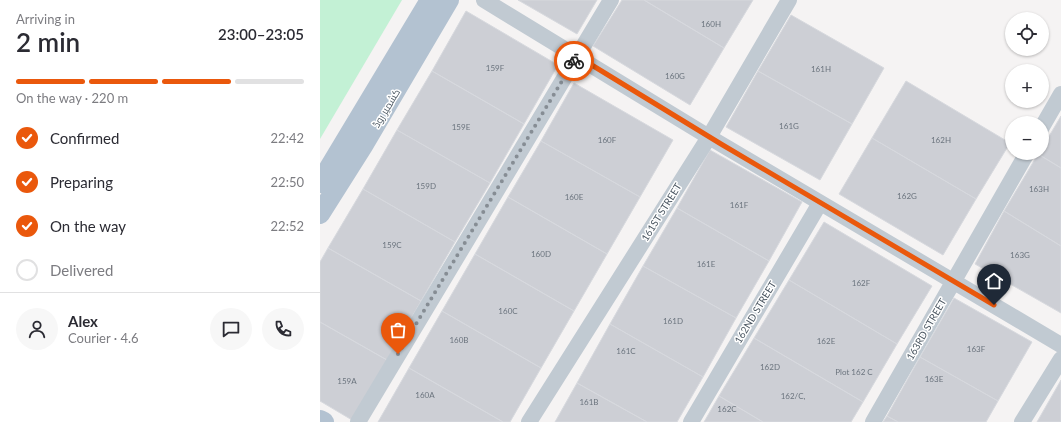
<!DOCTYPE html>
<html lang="en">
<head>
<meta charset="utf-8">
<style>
  :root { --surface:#fff; --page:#f7f7f7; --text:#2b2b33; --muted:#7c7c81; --line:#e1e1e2; --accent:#ea580c }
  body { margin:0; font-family:Lato,Cairo,sans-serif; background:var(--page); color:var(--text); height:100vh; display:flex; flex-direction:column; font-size:15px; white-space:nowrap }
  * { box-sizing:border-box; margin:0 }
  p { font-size:13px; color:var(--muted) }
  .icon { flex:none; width:22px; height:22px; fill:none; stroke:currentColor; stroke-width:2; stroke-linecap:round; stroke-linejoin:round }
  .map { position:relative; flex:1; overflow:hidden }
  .sheet { display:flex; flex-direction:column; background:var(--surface); width:320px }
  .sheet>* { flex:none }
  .controls { position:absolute; left:685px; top:12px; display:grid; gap:8px }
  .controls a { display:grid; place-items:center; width:44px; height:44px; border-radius:50%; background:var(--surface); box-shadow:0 1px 3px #0004; font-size:20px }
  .pin { position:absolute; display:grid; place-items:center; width:34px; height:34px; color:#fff; margin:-41px -17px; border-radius:50% 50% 50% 0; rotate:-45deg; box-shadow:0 0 4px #0007 }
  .pin .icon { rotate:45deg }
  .courier { position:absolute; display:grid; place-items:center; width:40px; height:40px; margin:-20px; border:3px solid #ea580c; border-radius:50%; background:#fff; color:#222; box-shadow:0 1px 5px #0007 }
  .head em { font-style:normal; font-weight:600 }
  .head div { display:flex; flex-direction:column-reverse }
  .head { display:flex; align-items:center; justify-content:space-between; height:68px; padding:0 16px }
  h1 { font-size:26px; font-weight:600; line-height:30px }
  .bar { display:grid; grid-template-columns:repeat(4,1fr); gap:6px 4px; align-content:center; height:48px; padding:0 16px }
  .bar i { height:5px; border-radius:3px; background:var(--line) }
  .bar .active { background:var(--accent) }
  .bar p { grid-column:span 4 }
  .line { display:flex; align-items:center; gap:10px; padding:0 16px; border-top:1px solid var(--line) }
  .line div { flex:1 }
  .round { display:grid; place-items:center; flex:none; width:42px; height:42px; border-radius:21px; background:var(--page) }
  ol { padding:0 16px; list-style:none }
  li { display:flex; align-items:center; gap:12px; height:44px }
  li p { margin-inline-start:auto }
  li .icon { padding:4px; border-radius:50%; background:var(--accent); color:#fff; stroke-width:4 }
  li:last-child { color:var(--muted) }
  li i { width:22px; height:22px; border:2px solid var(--line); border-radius:50% }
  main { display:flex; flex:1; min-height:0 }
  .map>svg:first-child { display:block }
  .green { fill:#c3f1d5 }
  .building { fill:#cdcfd5; stroke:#d7d9de }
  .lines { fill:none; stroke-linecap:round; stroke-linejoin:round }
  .minor { stroke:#c1cad2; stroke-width:16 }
  .major { stroke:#b3c2d1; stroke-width:20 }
  .done { stroke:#868d94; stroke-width:4; stroke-dasharray:0 7.2 }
  .route { stroke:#ea580c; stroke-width:5 }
  .labels { text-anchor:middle; stroke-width:3; stroke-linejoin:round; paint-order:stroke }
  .number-label { font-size:8px; fill:#6b747e }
  .street-label { font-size:10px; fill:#4a5661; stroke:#fff }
</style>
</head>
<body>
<main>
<section class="sheet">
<div class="head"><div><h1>2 min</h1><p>Arriving in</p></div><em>23:00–23:05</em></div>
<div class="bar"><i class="active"></i><i class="active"></i><i class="active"></i><i></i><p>On the way · 220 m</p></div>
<ol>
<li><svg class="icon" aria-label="check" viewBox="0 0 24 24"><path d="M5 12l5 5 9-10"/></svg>Confirmed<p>22:42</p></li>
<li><svg class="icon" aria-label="check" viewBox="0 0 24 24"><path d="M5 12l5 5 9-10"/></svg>Preparing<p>22:50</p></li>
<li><svg class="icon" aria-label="check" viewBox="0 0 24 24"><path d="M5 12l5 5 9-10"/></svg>On the way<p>22:52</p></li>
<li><i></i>Delivered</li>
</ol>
<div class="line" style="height:72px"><a class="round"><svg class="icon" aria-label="person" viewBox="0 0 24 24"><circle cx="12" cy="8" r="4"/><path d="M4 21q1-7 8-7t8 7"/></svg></a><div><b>Alex</b><p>Courier · 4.6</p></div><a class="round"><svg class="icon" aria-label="chat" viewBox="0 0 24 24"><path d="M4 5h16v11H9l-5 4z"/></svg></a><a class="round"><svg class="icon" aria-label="phone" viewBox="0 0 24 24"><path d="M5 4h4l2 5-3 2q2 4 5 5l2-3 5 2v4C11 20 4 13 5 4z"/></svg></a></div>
</section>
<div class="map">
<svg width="741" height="422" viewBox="0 0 741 422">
  <rect width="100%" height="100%" fill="#f5f3f3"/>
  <path class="green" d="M0,0H82L0,139Z"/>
  <path class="building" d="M198,0H277L257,34Z
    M302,0H324L404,48L370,105L273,46Z
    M324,0H433L404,48Z
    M146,11L238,65L204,124L112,71Z
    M471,15L564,68L532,124L438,71Z
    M112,71L204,124L170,183L77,130Z
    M438,71L532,124L500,180L406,127Z
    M586,81L690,143L656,199L552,138Z
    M254,83L353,140L320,197L221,141Z
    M741,116V168L718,154L722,153V148Z
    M77,130L170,183L135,242L43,189Z
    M552,138L656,199L623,255L519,194Z
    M221,141L320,197L287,254L188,197Z
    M390,150L482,202L449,261L357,208Z
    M718,154L741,168V246L684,211Z
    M43,189L135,242L101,301L8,248Z
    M188,197L287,254L254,311L155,254Z
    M357,208L449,261L416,318L323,266Z
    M684,211L741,246V313L655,264Z
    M504,222L612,286L577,344L469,280Z
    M8,248L101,301L67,360L0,322V262Z
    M155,254L254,311L221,368L122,311Z
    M323,266L416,318L383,377L290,324Z
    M469,280L577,344L543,402L434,338Z
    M634,298L712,342L678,401L600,357Z
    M122,311L221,368L190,422H183L89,368Z
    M0,322L67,360L32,420L0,401Z
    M290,324L383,377L357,422H327L257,383Z
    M434,338L543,402L531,422H443L399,396Z
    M600,357L678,401L666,422H578L567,416Z
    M89,368L183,422H58Z
    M741,380V422H717Z
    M257,383L327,422H235Z
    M399,396L443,422H384Z
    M567,416L578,422H563Z"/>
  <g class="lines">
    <path class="minor" d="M164,0L389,137L741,345
      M722,127L741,94
      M38,422L291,0
      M209,422L389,137L469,0
      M371,422L500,203
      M553,422L707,153
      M702,422L741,359"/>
    <path class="major" d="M0,183L110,0
      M0,214L43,146L129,0
      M0,420L4,422"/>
  </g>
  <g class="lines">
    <path class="done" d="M78,354L254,61"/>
    <path class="route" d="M254,61L257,56L401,144L674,305"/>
  </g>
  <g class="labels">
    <g class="number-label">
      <text x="391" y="27">160H</text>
      <text x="175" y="71">159F</text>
      <text x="501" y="72">161H</text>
      <text x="355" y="79">160G</text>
      <text x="469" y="129">161G</text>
      <text x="141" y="130">159E</text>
      <text x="287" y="143">160F</text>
      <text x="621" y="143">162H</text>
      <text x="106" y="189">159D</text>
      <text x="719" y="192">163H</text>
      <text x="587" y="199">162G</text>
      <text x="254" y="200">160E</text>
      <text x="419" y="208">161F</text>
      <text x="72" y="248">159C</text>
      <text x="221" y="257">160D</text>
      <text x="700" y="258">163G</text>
      <text x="386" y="267">161E</text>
      <text x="541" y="286">162F</text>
      <text x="188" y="314">160C</text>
      <text x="353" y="324">161D</text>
      <text x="139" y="343">160B</text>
      <text x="506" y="344">162E</text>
      <text x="656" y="352">163F</text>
      <text x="306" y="354">161C</text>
      <text x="450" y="370">162D</text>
      <text x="534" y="375">Plot 162 C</text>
      <text x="614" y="382">163E</text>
      <text x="27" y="384">159A</text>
      <text x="105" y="398">160A</text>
      <text x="473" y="399">162/C,</text>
      <text x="269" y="405">161B</text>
      <text x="407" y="412">162C</text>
    </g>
    <g class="street-label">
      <text transform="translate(66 108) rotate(-59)" y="4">کشمیر روڈ</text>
      <text transform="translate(341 212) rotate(-58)" y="4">161ST STREET</text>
      <text transform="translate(435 312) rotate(-59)" y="4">162ND STREET</text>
      <text transform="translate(606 329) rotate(-60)" y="4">163RD STREET</text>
    </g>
  </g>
</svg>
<div class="controls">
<a><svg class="icon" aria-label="locate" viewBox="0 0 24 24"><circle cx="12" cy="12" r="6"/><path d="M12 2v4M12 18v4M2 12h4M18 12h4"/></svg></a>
<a>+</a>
<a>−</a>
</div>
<div class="pin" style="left:78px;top:354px;background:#ea580c"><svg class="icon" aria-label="bag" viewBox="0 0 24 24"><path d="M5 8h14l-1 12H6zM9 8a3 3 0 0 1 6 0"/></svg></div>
<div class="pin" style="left:674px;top:305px;background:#1f2937"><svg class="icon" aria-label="home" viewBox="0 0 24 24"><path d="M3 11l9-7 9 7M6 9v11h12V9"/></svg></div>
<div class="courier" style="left:254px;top:61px"><svg class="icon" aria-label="bike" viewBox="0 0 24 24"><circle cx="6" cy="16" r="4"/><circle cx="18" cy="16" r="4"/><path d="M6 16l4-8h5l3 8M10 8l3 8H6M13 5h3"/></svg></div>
</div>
</main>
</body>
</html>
